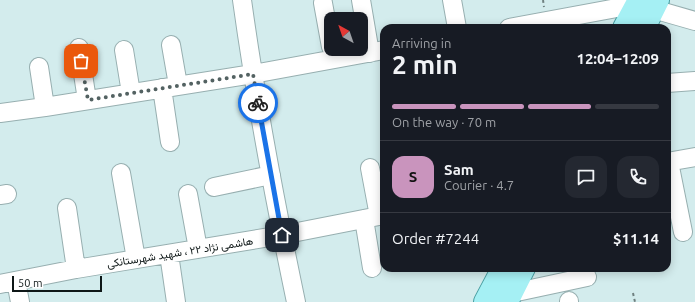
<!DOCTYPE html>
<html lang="en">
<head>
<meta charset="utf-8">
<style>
  :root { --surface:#171b24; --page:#242831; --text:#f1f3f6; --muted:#9ea1a6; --line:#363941; --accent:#c994bd }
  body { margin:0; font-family:Ubuntu,Vazirmatn,sans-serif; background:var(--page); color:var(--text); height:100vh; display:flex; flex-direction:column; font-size:15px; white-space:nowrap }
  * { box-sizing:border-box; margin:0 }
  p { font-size:13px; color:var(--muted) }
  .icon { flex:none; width:22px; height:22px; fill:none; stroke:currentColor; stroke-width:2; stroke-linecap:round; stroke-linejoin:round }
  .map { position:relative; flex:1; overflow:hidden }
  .drawer { position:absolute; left:380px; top:24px; width:291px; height:248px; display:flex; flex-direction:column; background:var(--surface); border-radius:12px; box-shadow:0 2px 10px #0003 }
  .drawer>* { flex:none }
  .needle { width:26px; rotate:320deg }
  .buttons { position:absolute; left:324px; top:12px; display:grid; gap:8px }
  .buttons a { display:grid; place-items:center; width:44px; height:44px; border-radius:8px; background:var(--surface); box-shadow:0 2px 10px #0003; font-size:20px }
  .scale { position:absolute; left:12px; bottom:10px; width:90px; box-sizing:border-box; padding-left:4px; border:2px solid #0e1717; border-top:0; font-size:11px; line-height:14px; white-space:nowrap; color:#0e1717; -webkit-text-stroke:3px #fff; paint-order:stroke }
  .pin { position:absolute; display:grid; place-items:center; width:34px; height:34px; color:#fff; margin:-17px; border-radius:8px; box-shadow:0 2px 6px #0006 }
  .courier { position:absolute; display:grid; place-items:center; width:40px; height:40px; margin:-20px; border:3px solid #1a73e8; border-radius:50%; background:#fff; color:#222; box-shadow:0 1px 5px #0007 }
  .summary em { font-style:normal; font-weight:700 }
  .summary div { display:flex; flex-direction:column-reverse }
  .summary { display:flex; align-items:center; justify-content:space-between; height:68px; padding:0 12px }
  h1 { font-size:26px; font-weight:700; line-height:30px }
  .bar { display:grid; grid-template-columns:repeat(4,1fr); gap:6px 4px; align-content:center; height:48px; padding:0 12px }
  .bar i { height:5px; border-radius:3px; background:var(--line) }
  .bar .selected { background:var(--accent) }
  .bar p { grid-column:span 4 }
  .line { display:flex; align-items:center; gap:10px; padding:0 12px; border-top:1px solid var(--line) }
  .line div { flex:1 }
  .round { display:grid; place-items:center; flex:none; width:42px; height:42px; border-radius:12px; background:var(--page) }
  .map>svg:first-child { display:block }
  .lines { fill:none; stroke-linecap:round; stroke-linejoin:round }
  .minor-casing { stroke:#97afb0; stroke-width:20 }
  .major-casing { stroke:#499ea1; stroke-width:24 }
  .path { stroke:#6f8080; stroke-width:2; stroke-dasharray:3 3; stroke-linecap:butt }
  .minor { stroke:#fff; stroke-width:18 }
  .major { stroke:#a5f0f4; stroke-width:22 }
  .done { stroke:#536262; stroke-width:4; stroke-dasharray:0 7.2 }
  .route { stroke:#1a73e8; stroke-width:5 }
  .labels { text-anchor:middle; stroke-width:3; stroke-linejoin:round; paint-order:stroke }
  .street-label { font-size:11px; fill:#0e1717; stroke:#fff }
</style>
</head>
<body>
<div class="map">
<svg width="695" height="302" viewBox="0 0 695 302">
  <rect width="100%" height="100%" fill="#d3eced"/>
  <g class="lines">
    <defs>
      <path id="minor" d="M242,0C256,101 275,202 296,302
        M361,0L370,53
        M452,0L457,28
        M323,3L331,47
        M653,9L695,21
        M509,28L617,8H634
        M171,45L178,85
        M79,48L87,100
        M124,50L131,93
        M39,67L45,107
        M667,83L695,81
        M162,88L170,142
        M0,113L45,107L253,74L384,50
        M667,162L695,157
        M669,162L683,232
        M370,168L379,216
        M121,173L136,259
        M214,187L271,175
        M188,194L198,249
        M0,195L7,194
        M67,208L76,269
        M364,219L372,268
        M169,254L176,302
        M16,281L20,302
        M0,284L76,269L282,235L384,215
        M512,293L587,277
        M569,301V302"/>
      <path id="major" d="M624,28L639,0
        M644,28L658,0
        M485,302L503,268
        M507,302L524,268"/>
    </defs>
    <use href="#minor" class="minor-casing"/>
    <use href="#major" class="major-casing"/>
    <path class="path" d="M543,0L544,7
      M633,293L635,302"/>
    <use href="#minor" class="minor"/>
    <use href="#major" class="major"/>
  </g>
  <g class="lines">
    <path class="done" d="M81,61L88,100L253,74L258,103"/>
    <path class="route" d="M258,103L282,235"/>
  </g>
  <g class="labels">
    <g class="street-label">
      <text transform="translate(180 252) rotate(-9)" y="4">هاشمی نژاد ۲۲ ، شهید شهرستانکی</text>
    </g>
  </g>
</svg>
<div class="buttons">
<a><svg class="needle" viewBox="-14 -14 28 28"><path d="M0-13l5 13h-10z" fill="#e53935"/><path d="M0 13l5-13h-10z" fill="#9ea1a6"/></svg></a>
</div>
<div class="scale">50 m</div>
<div class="pin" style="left:81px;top:61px;background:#ea580c"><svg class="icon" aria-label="bag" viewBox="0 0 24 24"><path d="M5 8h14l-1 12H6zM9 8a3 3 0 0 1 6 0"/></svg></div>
<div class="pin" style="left:282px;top:235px;background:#1f2937"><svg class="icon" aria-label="home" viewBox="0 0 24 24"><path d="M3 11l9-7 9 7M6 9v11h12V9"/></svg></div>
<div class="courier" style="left:258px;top:103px"><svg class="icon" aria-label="bike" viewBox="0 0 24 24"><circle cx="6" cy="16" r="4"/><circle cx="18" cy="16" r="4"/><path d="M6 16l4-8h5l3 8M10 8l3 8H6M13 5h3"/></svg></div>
<section class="drawer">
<div class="summary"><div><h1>2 min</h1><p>Arriving in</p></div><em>12:04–12:09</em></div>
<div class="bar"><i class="selected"></i><i class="selected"></i><i class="selected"></i><i></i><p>On the way · 70 m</p></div>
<div class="line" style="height:72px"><b class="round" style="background:var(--accent);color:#111">S</b><div><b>Sam</b><p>Courier · 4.7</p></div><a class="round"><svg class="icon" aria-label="chat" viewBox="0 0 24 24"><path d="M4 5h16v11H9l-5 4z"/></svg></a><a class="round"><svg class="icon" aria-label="phone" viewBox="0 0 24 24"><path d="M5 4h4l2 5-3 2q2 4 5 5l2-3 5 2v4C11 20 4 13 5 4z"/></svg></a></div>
<div class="line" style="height:52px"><div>Order #7244</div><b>$11.14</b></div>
</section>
</div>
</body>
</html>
